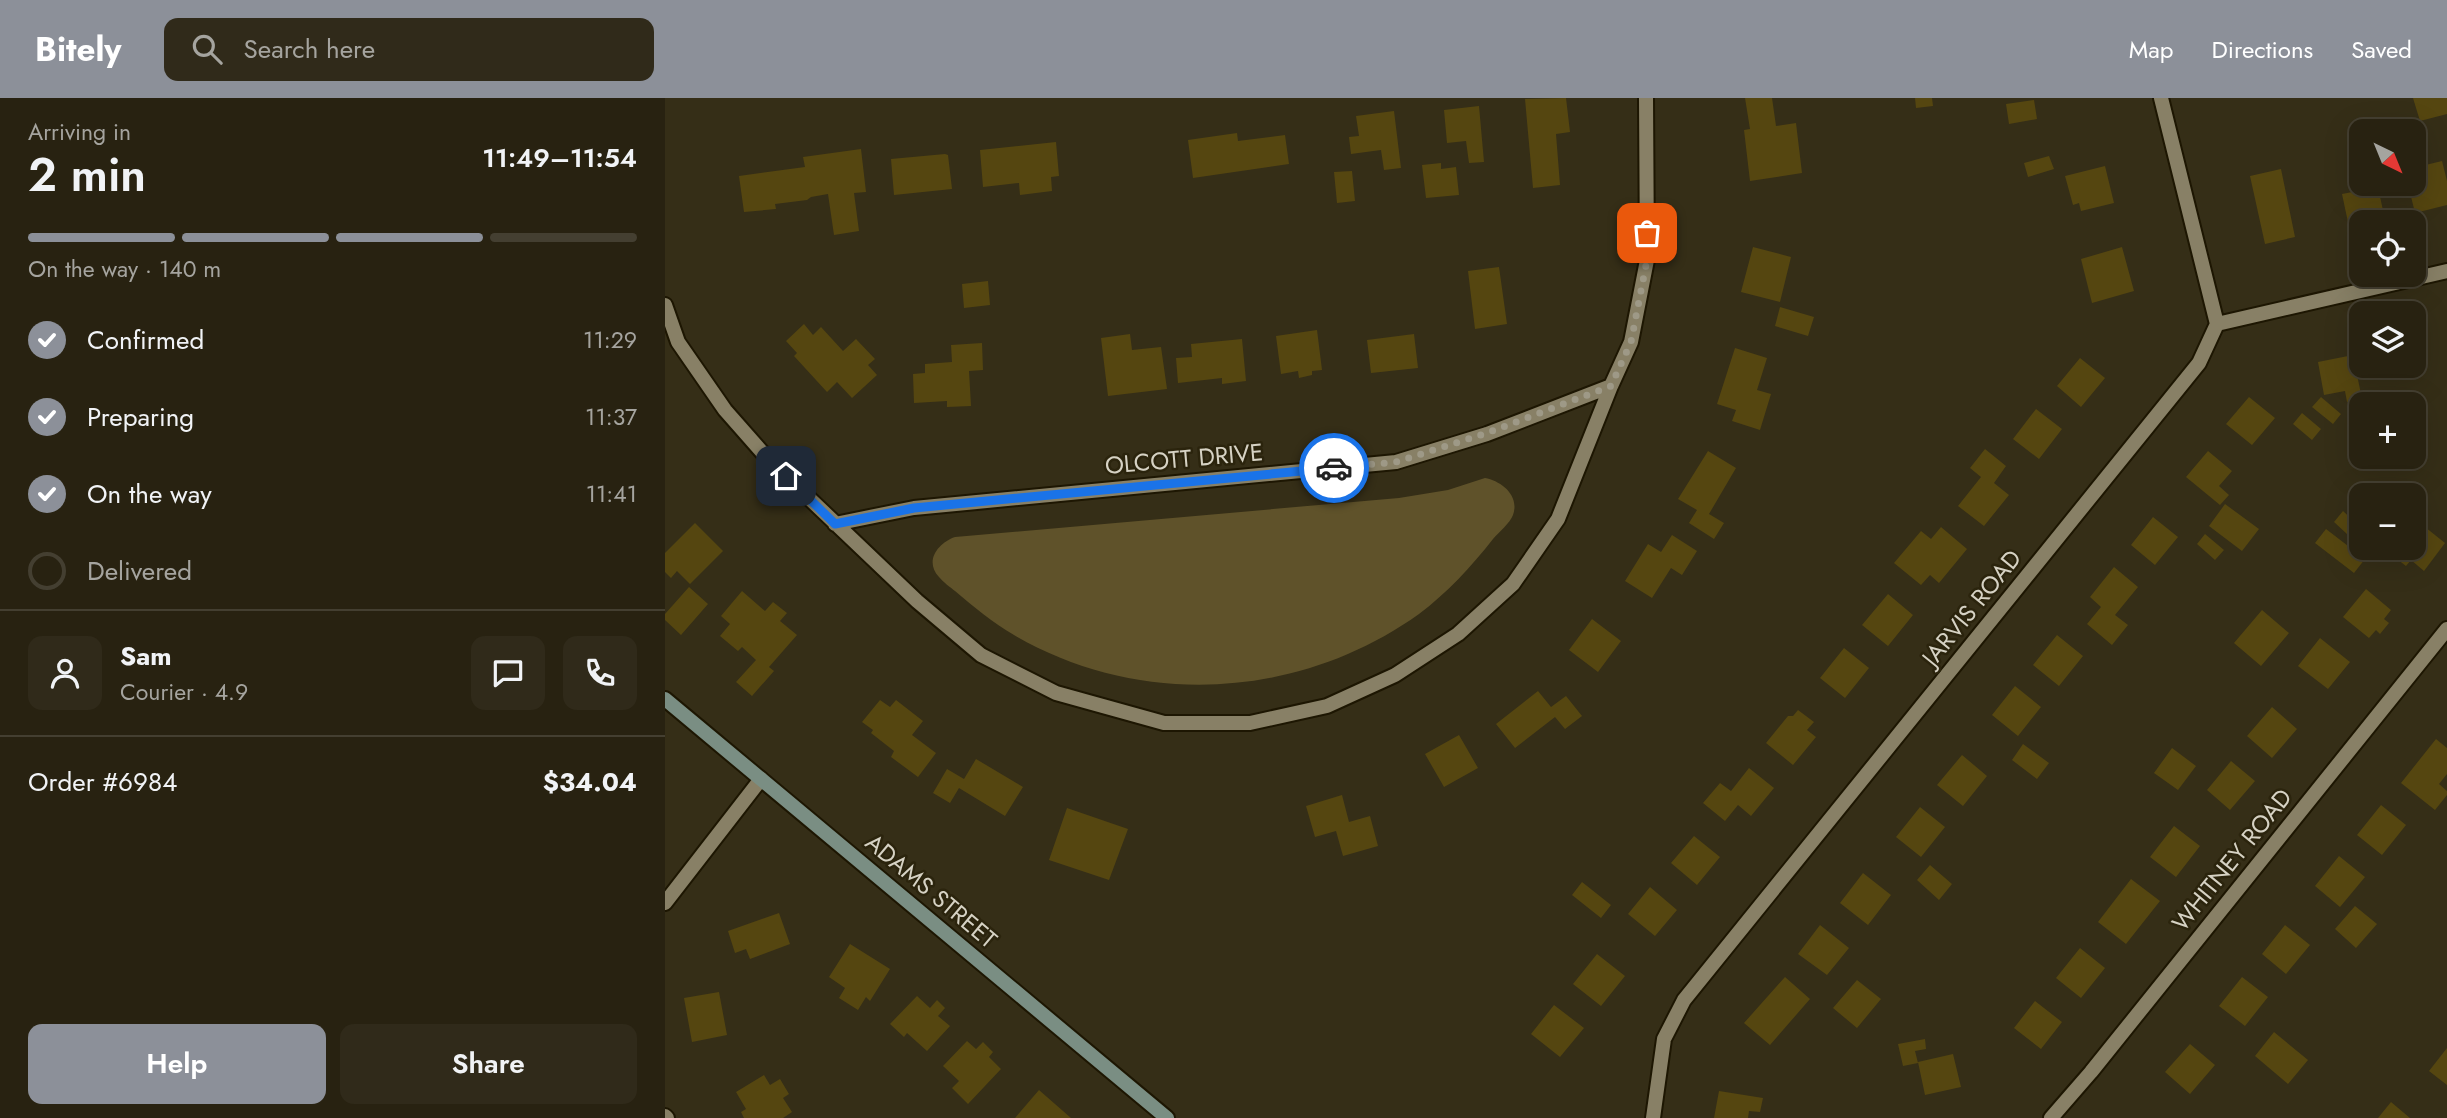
<!DOCTYPE html>
<html lang="en">
<head>
<meta charset="utf-8">
<style>
  :root { --surface:#282211; --page:#302a1a; --text:#f1f3f6; --muted:#a5a49f; --line:#443f31; --accent:#8c9099 }
  body { margin:0; font-family:Jost,sans-serif; background:var(--page); color:var(--text); height:100vh; display:flex; flex-direction:column; font-size:26px; white-space:nowrap }
  * { box-sizing:border-box; margin:0 }
  p { font-size:23px; color:var(--muted) }
  .icon { flex:none; width:38px; height:38px; fill:none; stroke:currentColor; stroke-width:2; stroke-linecap:round; stroke-linejoin:round }
  .map { position:relative; flex:1; overflow:hidden }
  .details { display:flex; flex-direction:column; background:var(--surface); width:665px }
  .details>* { flex:none }
  .needle { width:46px; rotate:137deg }
  .fabs { position:absolute; left:1684px; top:21px; display:grid; gap:14px }
  .fabs a { display:grid; place-items:center; width:77px; height:77px; border-radius:14px; background:var(--surface); box-shadow:0 7px 28px #0002,0 0 0 2px var(--line); font-size:35px }
  .pin { position:absolute; display:grid; place-items:center; width:60px; height:60px; color:#fff; margin:-30px; border-radius:14px; box-shadow:0 4px 10px #0006 }
  .courier { position:absolute; display:grid; place-items:center; width:70px; height:70px; margin:-35px; border:5px solid #1a73e8; border-radius:50%; background:#fff; color:#222; box-shadow:0 2px 9px #0007 }
  .head em { font-style:normal; font-weight:600 }
  .head div { display:flex; flex-direction:column-reverse }
  .head { display:flex; align-items:center; justify-content:space-between; height:119px; padding:0 28px }
  h1 { font-size:46px; font-weight:600; line-height:52px }
  .bar { display:grid; grid-template-columns:repeat(4,1fr); gap:10px 7px; align-content:center; height:84px; padding:0 28px }
  .bar i { height:9px; border-radius:5px; background:var(--line) }
  .bar .active { background:var(--accent) }
  .bar p { grid-column:span 4 }
  .line { display:flex; align-items:center; gap:18px; padding:0 28px; border-top:2px solid var(--line) }
  .line div { flex:1 }
  .round { display:grid; place-items:center; flex:none; width:74px; height:74px; border-radius:14px; background:var(--page) }
  ol { padding:0 28px; list-style:none }
  li { display:flex; align-items:center; gap:21px; height:77px }
  li p { margin-inline-start:auto }
  li .icon { padding:7px; border-radius:50%; background:var(--accent); color:#fff; stroke-width:4 }
  li:last-child { color:var(--muted) }
  li i { width:38px; height:38px; border:4px solid var(--line); border-radius:50% }
  .primary-button { display:flex; gap:14px; margin-top:auto; padding:14px 28px }
  .primary-button a { flex:1; height:80px; border-radius:14px; background:var(--accent); color:#fff; font-size:28px; font-weight:600; line-height:80px; text-align:center }
  .primary-button a+a { background:var(--page); color:var(--text) }
  header { display:flex; align-items:center; gap:42px; box-sizing:border-box; height:98px; padding:0 35px; background:var(--accent); color:#fff }
  header strong { font-size:33px }
  nav { display:flex; gap:38px; margin-inline-start:auto; font-size:24px }
  .search { width:490px; height:63px; background:var(--page); display:flex; align-items:center; gap:18px; box-sizing:border-box; padding:0 24px; border-radius:14px; color:var(--muted); font-size:26px }
  main { display:flex; flex:1; min-height:0 }
  .map>svg:first-child { display:block }
  .green { fill:#5f522a }
  .building { fill:#554610 }
  .lines { fill:none; stroke-linecap:round; stroke-linejoin:round }
  .street-casing { stroke:#1d1602; stroke-width:18 }
  .secondary-casing { stroke:#1d1602; stroke-width:18 }
  .street { stroke:#888066; stroke-width:14 }
  .secondary { stroke:#7a8e83; stroke-width:14 }
  .done { stroke:#9e9987; stroke-width:7; stroke-dasharray:0 12.6 }
  .route { stroke:#1a73e8; stroke-width:9 }
  .labels { text-anchor:middle; stroke-width:5; stroke-linejoin:round; paint-order:stroke }
  .street-label { font-size:24px; fill:#d6d2c4; stroke:#2b240d }
</style>
</head>
<body>
<header>
<strong>Bitely</strong>
<div class="search"><svg class="icon" aria-label="search" viewBox="0 0 24 24"><circle cx="10" cy="10" r="6"/><path d="M15 15l6 6"/></svg>Search here</div>
<nav><a>Map</a><a>Directions</a><a>Saved</a></nav>
</header>
<main>
<section class="details">
<div class="head"><div><h1>2 min</h1><p>Arriving in</p></div><em>11:49–11:54</em></div>
<div class="bar"><i class="active"></i><i class="active"></i><i class="active"></i><i></i><p>On the way · 140 m</p></div>
<ol>
<li><svg class="icon" aria-label="check" viewBox="0 0 24 24"><path d="M5 12l5 5 9-10"/></svg>Confirmed<p>11:29</p></li>
<li><svg class="icon" aria-label="check" viewBox="0 0 24 24"><path d="M5 12l5 5 9-10"/></svg>Preparing<p>11:37</p></li>
<li><svg class="icon" aria-label="check" viewBox="0 0 24 24"><path d="M5 12l5 5 9-10"/></svg>On the way<p>11:41</p></li>
<li><i></i>Delivered</li>
</ol>
<div class="line" style="height:126px"><a class="round"><svg class="icon" aria-label="person" viewBox="0 0 24 24"><circle cx="12" cy="8" r="4"/><path d="M4 21q1-7 8-7t8 7"/></svg></a><div><b>Sam</b><p>Courier · 4.9</p></div><a class="round"><svg class="icon" aria-label="chat" viewBox="0 0 24 24"><path d="M4 5h16v11H9l-5 4z"/></svg></a><a class="round"><svg class="icon" aria-label="phone" viewBox="0 0 24 24"><path d="M5 4h4l2 5-3 2q2 4 5 5l2-3 5 2v4C11 20 4 13 5 4z"/></svg></a></div>
<div class="line" style="height:91px"><div>Order #6984</div><b>$34.04</b></div>
<div class="primary-button"><a>Help</a><a>Share</a></div>
</section>
<div class="map">
<svg width="1782" height="1020" viewBox="0 0 1782 1020">
  <rect width="100%" height="100%" fill="#352e17"/>
  <path class="green" d="M820,380C836,383 855,397 848,417C845,425 834,434 828,441C806,469 782,495 754,516C635,601 476,611 349,537C328,525 309,509 290,493C285,489 278,484 274,479C259,463 273,445 290,439L734,400L783,392Z"/>
  <path class="building" d="M901,0L905,34L891,36L895,87L868,90L860,1Z
    M1080,0H1107L1111,28L1131,25L1137,75L1085,83L1079,32L1085,31Z
    M1250,0H1267L1268,8L1251,10Z
    M1748,0H1782V16L1755,23Z
    M1369,2L1372,21L1344,26L1341,6Z
    M814,8L819,64L804,65L801,43L782,45L779,12Z
    M729,13L736,70L719,72L716,52L686,56L684,39L694,38L691,18Z
    M572,35L573,43L620,37L624,66L528,80L523,42Z
    M391,44L394,78L386,79L387,93L355,97L354,85L318,89L315,52Z
    M196,51L201,94L189,95L194,133L169,137L163,96L146,99L142,102L110,106L111,111L79,114L74,78L140,69L138,59Z
    M280,56L283,57L287,91L229,97L226,61Z
    M1384,58L1389,71L1363,79L1359,65Z
    M1777,63L1782,83V107L1750,115L1743,86H1748V70Z
    M776,65V71L791,69L794,97L761,100L757,67Z
    M1440,68L1449,105L1416,113L1414,105L1408,107L1400,78Z
    M1616,71L1630,139L1600,146L1585,78Z
    M687,73L690,103L672,105L669,74Z
    M1713,89L1720,122L1696,124V127L1684,129L1677,96Z
    M1088,149L1126,159L1115,204L1076,194Z
    M1457,149L1469,193L1427,205L1416,161Z
    M834,169L842,226L810,231L803,173Z
    M323,183L325,207L299,210L297,186Z
    M1115,209L1149,219L1143,238L1110,228Z
    M139,226L148,237L156,229L178,253L191,241L210,261L203,267L212,277L187,300L172,284L162,294L129,258L132,255L121,243Z
    M652,232L657,272L647,273V277L634,280L633,273L616,276L611,238Z
    M465,236L467,252L496,249L502,291L443,298L436,240Z
    M749,236L753,270L706,275L702,242Z
    M577,241L581,283L557,286V280L513,285L511,260L527,259L526,246Z
    M317,245L318,272L304,273L306,308L282,309V303L249,305L248,276L260,275V266L287,264L286,247Z
    M1070,250L1102,260L1092,292L1106,296L1095,332L1067,323L1071,312L1052,306Z
    M1688,257L1697,301L1682,304L1680,293L1659,297L1653,264Z
    M1415,260L1440,280L1416,309L1392,288Z
    M1584,299L1610,320L1587,347L1561,326Z
    M1656,299L1676,316L1668,326L1647,309Z
    M1371,311L1397,331L1374,361L1348,341Z
    M1637,315L1656,331L1647,342L1628,326Z
    M1320,351L1341,368L1329,385L1344,397L1319,428L1293,408L1316,379L1305,370Z
    M1043,353L1071,370L1044,416L1059,425L1049,441L1024,425L1032,412L1013,401Z
    M1543,353L1567,373L1554,388L1564,397L1555,407L1521,379Z
    M1560,406L1594,431L1577,453L1544,428Z
    M1678,413L1696,430V449L1669,424Z
    M1488,419L1513,439L1490,467L1466,447Z
    M30,425L58,453L25,486L12,473L6,480L0,474V455Z
    M1755,425L1780,445L1759,473L1746,462L1741,468L1728,458L1735,450H1748V433Z
    M1276,429L1302,451L1274,485L1265,477L1256,487L1229,465L1256,433L1266,441Z
    M1661,431L1700,461L1689,475L1650,445Z
    M1540,436L1559,452L1550,462L1532,446Z
    M1007,437L1032,453L1017,477L1006,470L987,500L960,483L983,446L996,454Z
    M1449,469L1473,489L1450,517L1463,527L1447,547L1422,526L1436,509L1425,499Z
    M24,489L43,506L16,537L0,522V516Z
    M1701,491L1726,512L1719,521L1724,525L1715,536L1711,532L1704,540L1678,519Z
    M77,493L100,513L108,504L122,515L115,523L132,537L104,569L109,573L87,598L71,584L91,562L77,549L73,553L55,538L65,526L56,518Z
    M1223,496L1248,517L1223,548L1197,527Z
    M1597,512L1624,535L1596,568L1569,545Z
    M927,521L956,543L933,574L904,552Z
    M1392,537L1418,558L1394,588L1368,567Z
    M1655,540L1685,564L1663,591L1633,568Z
    M1179,550L1204,570L1180,600L1155,580Z
    M1350,588L1376,609L1353,638L1327,617Z
    M873,593L886,609L901,598L917,618L900,631L890,619L850,650L831,626Z
    M215,602L225,609L231,602L258,623L247,637L271,655L253,679L226,659L229,653L206,635L208,632L197,624Z
    M1607,609L1632,631L1607,660L1582,638Z
    M1133,612L1149,624L1142,632L1151,639L1128,667L1101,645L1123,618H1128Z
    M794,637L813,670L779,689L760,656Z
    M1771,641L1782,650V676L1774,686L1782,693V697L1770,712L1736,685Z
    M1358,646L1384,665L1372,681L1347,662Z
    M1507,650L1531,668L1513,692L1489,675Z
    M1297,657L1322,678L1298,708L1272,687Z
    M311,661L358,689L340,718L294,690L285,705L268,695L282,671L299,681Z
    M1566,663L1590,683L1565,712L1542,692Z
    M1084,670L1109,690L1086,718L1073,707L1060,723L1038,705L1055,685L1066,693Z
    M677,697L684,724L705,718L713,748L678,758L671,733L650,739L641,708Z
    M1716,707L1741,727L1717,757L1692,737Z
    M1255,709L1280,729L1256,759L1231,739Z
    M402,710L463,731L444,782L384,762Z
    M1509,728L1535,748L1511,779L1485,759Z
    M1029,738L1055,759L1032,787L1006,765Z
    M1674,758L1700,779L1675,809L1650,788Z
    M1265,767L1287,786L1274,802L1252,782Z
    M1198,775L1226,797L1203,827L1175,805Z
    M1466,781L1495,803L1461,846L1433,824Z
    M917,784L946,807L936,820L907,797Z
    M985,789L1012,812L990,838L963,816Z
    M1690,808L1712,826L1691,850L1670,831Z
    M114,815L125,846L85,861L81,851L70,855L63,833Z
    M1155,827L1184,850L1162,877L1133,856Z
    M1620,827L1645,847L1621,876L1597,856Z
    M185,846L225,871L205,903L201,899L193,912L174,900L180,890L164,879Z
    M1415,850L1440,870L1416,900L1391,880Z
    M932,856L960,878L936,908L908,886Z
    M1120,879L1145,901L1105,947L1079,925Z
    M1577,879L1603,899L1580,928L1554,908Z
    M1192,882L1216,901L1192,930L1168,910Z
    M54,894L62,937L27,944L19,900Z
    M252,898L265,910L272,902L280,910L273,918L285,928L262,953L242,935L239,939L225,926Z
    M1370,903L1397,924L1376,951L1349,930Z
    M889,907L919,930L895,959L866,936Z
    M1609,934L1643,962L1623,986L1590,958Z
    M1260,941L1261,951L1250,953L1253,965L1238,968L1233,946Z
    M302,943L311,951L318,944L328,954L324,959L336,971L303,1006L287,990L294,983L278,968Z
    M1525,946L1550,967L1525,996L1500,974Z
    M1782,950V987L1764,973Z
    M1288,956L1296,989L1260,997L1253,964Z
    M99,977L105,987L115,981L124,996L118,1000L127,1014L118,1020H79L76,1014L81,1011L71,994Z
    M374,992L406,1020H350Z
    M1054,993L1098,1000L1095,1014L1084,1013L1083,1020H1049Z
    M1726,1004L1745,1020H1713Z"/>
  <g class="lines">
    <defs>
      <path id="street" d="M0,207L13,244L60,312L104,362L252,503L316,557L391,595L499,625H585L662,608L730,577L793,536L848,486L893,421L946,288L966,244L982,162L981,0
        M1552,226L1782,173
        M170,426L249,410L731,364L822,336L946,288
        M0,805L96,681
        M0,1018L2,1020
        M988,1020L999,941L1019,902L1534,265L1552,226L1496,0
        M1386,1020L1426,974L1782,531"/>
      <path id="secondary" d="M0,601L502,1020"/>
    </defs>
    <use href="#street" class="street-casing"/>
    <use href="#secondary" class="secondary-casing"/>
    <use href="#street" class="street"/>
    <use href="#secondary" class="secondary"/>
  </g>
  <g class="lines">
    <path class="done" d="M669,370L731,364L822,335L946,288L966,244L982,162V135"/>
    <path class="route" d="M121,378L170,426L249,410L669,370"/>
  </g>
  <g class="labels">
    <g class="street-label">
      <text transform="translate(519 361) rotate(-5)" y="8">OLCOTT DRIVE</text>
      <text transform="translate(1307 510) rotate(-51)" y="8">JARVIS ROAD</text>
      <text transform="translate(1567 762) rotate(-51)" y="8">WHITNEY ROAD</text>
      <text transform="translate(266 793) rotate(40)" y="8">ADAMS STREET</text>
    </g>
  </g>
</svg>
<div class="fabs">
<a><svg class="needle" viewBox="-14 -14 28 28"><path d="M0-13l5 13h-10z" fill="#e53935"/><path d="M0 13l5-13h-10z" fill="#a5a49f"/></svg></a>
<a><svg class="icon" aria-label="locate" viewBox="0 0 24 24"><circle cx="12" cy="12" r="6"/><path d="M12 2v4M12 18v4M2 12h4M18 12h4"/></svg></a>
<a><svg class="icon" aria-label="layers" viewBox="0 0 24 24"><path d="M12 4l9 5-9 5-9-5zM3 14l9 5 9-5"/></svg></a>
<a>+</a>
<a>−</a>
</div>
<div class="pin" style="left:982px;top:135px;background:#ea580c"><svg class="icon" aria-label="bag" viewBox="0 0 24 24"><path d="M5 8h14l-1 12H6zM9 8a3 3 0 0 1 6 0"/></svg></div>
<div class="pin" style="left:121px;top:378px;background:#1f2937"><svg class="icon" aria-label="home" viewBox="0 0 24 24"><path d="M3 11l9-7 9 7M6 9v11h12V9"/></svg></div>
<div class="courier" style="left:669px;top:370px"><svg class="icon" aria-label="car" viewBox="0 0 24 24"><path d="M5 17H2v-5l4-1 3-4h7l3 4 3 1v5h-3M9 17h6M6 11h13"/><circle cx="7" cy="17" r="2"/><circle cx="17" cy="17" r="2"/></svg></div>
</div>
</main>
</body>
</html>
